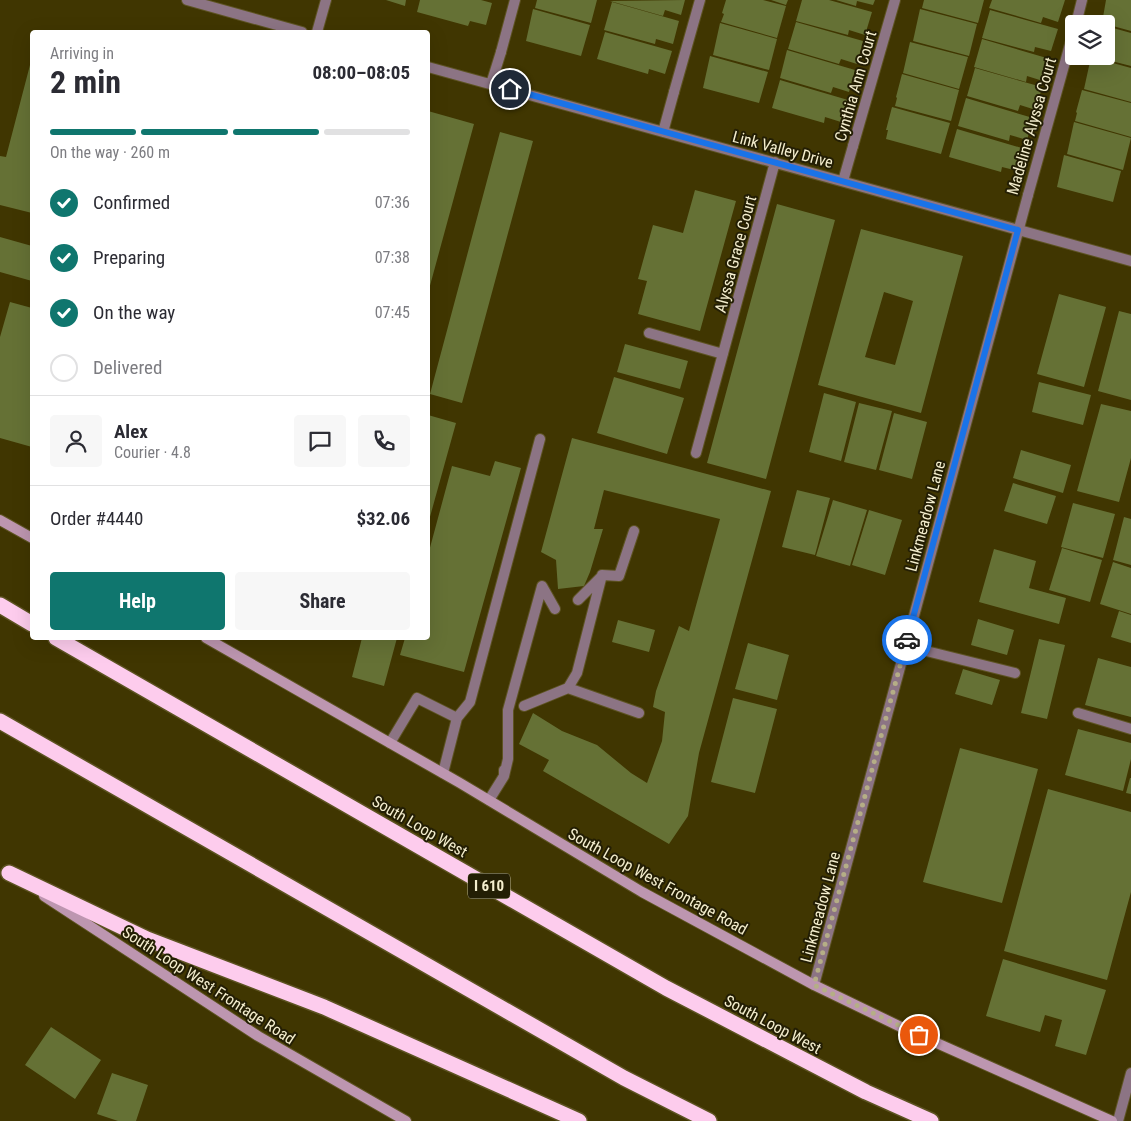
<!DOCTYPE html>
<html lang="en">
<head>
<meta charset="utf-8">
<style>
  :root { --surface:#fff; --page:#f7f7f7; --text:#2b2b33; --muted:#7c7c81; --line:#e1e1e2; --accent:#0f766e }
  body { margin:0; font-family:"Roboto Condensed",sans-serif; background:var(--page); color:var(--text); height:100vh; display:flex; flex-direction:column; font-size:19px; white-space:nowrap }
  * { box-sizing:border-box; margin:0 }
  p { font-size:16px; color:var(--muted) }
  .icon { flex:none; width:28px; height:28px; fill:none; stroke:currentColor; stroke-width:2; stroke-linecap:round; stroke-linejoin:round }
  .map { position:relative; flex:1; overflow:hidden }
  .drawer { position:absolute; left:30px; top:30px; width:400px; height:610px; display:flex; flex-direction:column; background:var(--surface); border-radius:5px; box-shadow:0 5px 20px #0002 }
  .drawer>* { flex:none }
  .tools { position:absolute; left:1065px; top:15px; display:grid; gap:10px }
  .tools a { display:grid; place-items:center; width:50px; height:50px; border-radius:5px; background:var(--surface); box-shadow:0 5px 20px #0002; font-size:25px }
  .pin { position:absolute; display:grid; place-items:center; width:42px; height:42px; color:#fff; margin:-21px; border:2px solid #fff; border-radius:50%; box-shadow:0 1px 5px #0007 }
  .courier { position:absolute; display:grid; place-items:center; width:50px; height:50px; margin:-25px; border:4px solid #1a73e8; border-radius:50%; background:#fff; color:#222; box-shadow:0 1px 6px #0007 }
  .summary em { font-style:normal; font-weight:700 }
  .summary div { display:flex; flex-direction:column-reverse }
  .summary { display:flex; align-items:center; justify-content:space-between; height:85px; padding:0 20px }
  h1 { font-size:32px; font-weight:700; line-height:38px }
  .bar { display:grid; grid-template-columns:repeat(4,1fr); gap:8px 5px; align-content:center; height:60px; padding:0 20px }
  .bar i { height:6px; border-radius:4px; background:var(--line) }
  .bar .on { background:var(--accent) }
  .bar p { grid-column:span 4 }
  .line { display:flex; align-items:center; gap:12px; padding:0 20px; border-top:1px solid var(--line) }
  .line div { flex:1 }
  .round { display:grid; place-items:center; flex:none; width:52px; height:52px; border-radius:5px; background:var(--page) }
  ol { padding:0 20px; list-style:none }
  li { display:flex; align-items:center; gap:15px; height:55px }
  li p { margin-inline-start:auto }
  li .icon { padding:5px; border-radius:50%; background:var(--accent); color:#fff; stroke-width:4 }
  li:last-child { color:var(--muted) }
  li i { width:28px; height:28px; border:2px solid var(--line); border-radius:50% }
  .primary-button { display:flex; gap:10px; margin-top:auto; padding:10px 20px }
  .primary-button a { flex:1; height:58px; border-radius:5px; background:var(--accent); color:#fff; font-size:20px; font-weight:700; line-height:58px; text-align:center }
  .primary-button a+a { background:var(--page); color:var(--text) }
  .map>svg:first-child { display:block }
  .building { fill:#657135; fill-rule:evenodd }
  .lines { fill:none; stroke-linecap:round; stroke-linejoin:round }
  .service-casing { stroke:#5d5322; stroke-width:12 }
  .minor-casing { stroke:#5d5322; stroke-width:12 }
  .secondary-casing { stroke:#5d5322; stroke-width:12 }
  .motorway-casing { stroke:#5d5322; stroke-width:18 }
  .service { stroke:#8c7484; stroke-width:10 }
  .minor { stroke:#8c7484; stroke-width:10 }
  .secondary { stroke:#bd96b0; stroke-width:10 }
  .motorway { stroke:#fdcced; stroke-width:15 }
  .done { stroke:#b5ae86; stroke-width:5; stroke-dasharray:0 9 }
  .route { stroke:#1a73e8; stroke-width:6 }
  .labels { text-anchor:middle; stroke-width:4; stroke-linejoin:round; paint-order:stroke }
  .shield { fill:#231e04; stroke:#b5b091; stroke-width:1 }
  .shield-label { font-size:15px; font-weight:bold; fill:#f4eece }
  .street-label { font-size:16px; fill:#f4eece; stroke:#231e04 }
</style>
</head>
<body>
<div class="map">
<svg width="1131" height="1121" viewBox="0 0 1131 1121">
  <rect width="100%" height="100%" fill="#403601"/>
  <path class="building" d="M386,0H406L405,6Z
    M420,0H481L492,3L486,25L470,21L468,26L417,12Z
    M537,0H597L591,23L535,8Z
    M685,0L681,15L665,10L663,16L610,1Z
    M726,0H763L786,6L777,38L721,22L724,14L722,13Z
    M771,0H788L786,5Z
    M802,0H829L872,12L865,35L849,30L848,35L796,21Z
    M836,0H875L873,5L857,1L856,6Z
    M924,0H984L978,23L922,8Z
    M992,0H1065L1058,22L1043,17L1041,23L989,8Z
    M1106,0H1131V31L1102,23Z
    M612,2L679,21L673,44L656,39L655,44L604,30Z
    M533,9L590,25L581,56L526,41Z
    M920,9L977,24L969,56L913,41Z
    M990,10L1058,29L1051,51L1035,47L1034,52L982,38Z
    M796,22L863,41L857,64L841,59L839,64L788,49Z
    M720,23L777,39L769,70L713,55Z
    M1106,26L1131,33V66L1096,57L1106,56Z
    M605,32L672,51L665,74L649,69L648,74L597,59Z
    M982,39L1050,59L1043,81L1027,76L1026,82L974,67Z
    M910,42L968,57L959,89L903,73Z
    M787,50L855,70L849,92L833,87L831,93L780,78Z
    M710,56L768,72L759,103L703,88Z
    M1091,57L1131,68V102L1084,89Z
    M30,65L32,66V213L0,205V156L6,157Z
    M975,68L1042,87L1036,110L1020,105L1018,111L967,96Z
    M902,74L959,90L951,121L895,106L897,98L896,97Z
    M780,80L848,100L841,122L825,117L824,123L772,108Z
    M1082,90L1131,103V137L1075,121L1077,113L1076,112Z
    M966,98L1033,118L1027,140L1010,135L1009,141L958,126Z
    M892,107L950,123L941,154L886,139L888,130H886Z
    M428,111L474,124L428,293Z
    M1074,122L1131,138L1123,170L1067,154Z
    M957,129L1025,149L1018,171L1002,167L1001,172L949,157Z
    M500,132L533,141L462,403L430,394Z
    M1064,155L1121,171L1113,202L1057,187Z
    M695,190L736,201L700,331L638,314L647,281L638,279L653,225L683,233Z
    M777,204L835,220L766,479L707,463Z
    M861,229L963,256L921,413L818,385ZM884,292L913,301L895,365L865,357Z
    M0,237L32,246V281L0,272Z
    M1059,294L1106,307L1084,387L1037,374Z
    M10,302L32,308V447L0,438V337Z
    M1119,311L1131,314V400L1098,391Z
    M625,344L688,361L680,389L617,372Z
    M614,377L684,398L667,454L597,433Z
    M1039,382L1091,395L1083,425L1032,412Z
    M824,393L856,402L841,461L809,452Z
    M859,403L892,411L876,470L844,462Z
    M1101,404L1131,411V458L1119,502L1077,491Z
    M894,413L927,422L912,479L879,470Z
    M428,415L456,423L428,524Z
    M572,438L771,491L699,753L688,816L669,844L543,771L549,760L519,744L533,713L562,731L597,745L631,773L647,783L662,741L665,712L653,707L656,691L679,626L689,631L720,519L604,490L594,529H603L590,572L584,586L558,589L556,560L541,552Z
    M1021,450L1071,465L1063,493L1013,478Z
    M495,461L521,468L464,672L400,655L405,638H428V555L452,466L490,476Z
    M1013,483L1056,496L1047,524L1004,511Z
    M797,490L830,498L815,555L782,547Z
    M833,500L867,510L850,566L816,556Z
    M1073,503L1115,514L1103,558L1061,547Z
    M869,510L902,520L885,575L852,565Z
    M1124,517L1131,519V565L1113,560Z
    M1062,548L1102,560L1090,602L1049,590Z
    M994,549L1036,561L1029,588L1066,598L1059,624L979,602Z
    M1113,562L1131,568V614L1100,604Z
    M1119,611L1131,615V643L1111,637Z
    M978,619L1014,630L1007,655L971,645Z
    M618,620L655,630L649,652L612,642Z
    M362,638H397L384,686L352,677Z
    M1039,639L1065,645L1047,719L1021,713Z
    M748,643L789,655L777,700L735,689Z
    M1098,658L1131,667V717L1085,705Z
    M963,669L1000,680L992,705L955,694Z
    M733,698L777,709L755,793L711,782Z
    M1078,729L1131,743V759L1123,791L1065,775Z
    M960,748L1038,769L1002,903L923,882Z
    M1130,778H1131V794L1126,793Z
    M1048,789L1131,812V892L1107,980L1004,951Z
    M1003,959L1106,990L1086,1055L1055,1046L1062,1020L1045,1015L1040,1032L986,1016Z
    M51,1027L101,1060L75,1099L25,1065Z
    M112,1073L148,1085L136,1121H118L97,1114Z"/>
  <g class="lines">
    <defs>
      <path id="service" d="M1076,24L1082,0
        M501,52L515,0
        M674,92L700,0
        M853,146L895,0
        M1028,195L1074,30
        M578,600L602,576
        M906,646L1015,673
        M568,688L639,713
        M524,706L568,688L577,673L602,575L619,576L634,531
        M1078,713L1131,729
        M457,718L470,702L540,439
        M390,743L417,698L457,718L443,773
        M504,776L508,759V710L542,586L555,609
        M489,800L504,776V770"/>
      <path id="minor" d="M187,0L302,32
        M317,32L326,0
        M428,67L1131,261
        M491,84L501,52
        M663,132L674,92
        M843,181L853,146
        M649,333L723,354
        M696,453L775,162
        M814,985L1028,195
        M1118,1121L1131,1073"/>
      <path id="secondary" d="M0,520L32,538
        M206,638L460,783L642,892L814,985L903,1028L1112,1121
        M44,896L258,1036L406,1121"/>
      <path id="motorway" d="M0,605L32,624
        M56,638L666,988L866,1092L931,1121
        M0,721L624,1078L709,1121
        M9,873L147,939L324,1007L579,1121"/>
    </defs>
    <use href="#service" class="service-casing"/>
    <use href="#minor" class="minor-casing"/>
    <use href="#secondary" class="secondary-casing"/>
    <use href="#motorway" class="motorway-casing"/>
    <use href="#service" class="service"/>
    <use href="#minor" class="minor"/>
    <use href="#secondary" class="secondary"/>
    <use href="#motorway" class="motorway"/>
  </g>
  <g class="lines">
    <path class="done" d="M907,640L814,985L919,1035"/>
    <path class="route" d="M510,89L1018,230L907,640"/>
  </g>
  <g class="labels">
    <rect class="shield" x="468" y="873.5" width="42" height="25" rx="4"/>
    <g class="shield-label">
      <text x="489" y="891">I 610</text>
    </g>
    <g class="street-label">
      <text transform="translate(855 86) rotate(-74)" y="6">Cynthia Ann Court</text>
      <text transform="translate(1031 126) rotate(-74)" y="6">Madeline Alyssa Court</text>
      <text transform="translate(783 149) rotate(15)" y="6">Link Valley Drive</text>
      <text transform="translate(735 254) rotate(-75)" y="6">Alyssa Grace Court</text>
      <text transform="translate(925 516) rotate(-75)" y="6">Linkmeadow Lane</text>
      <text transform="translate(420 826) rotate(30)" y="6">South Loop West</text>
      <text transform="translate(658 881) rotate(29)" y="6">South Loop West Frontage Road</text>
      <text transform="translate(820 907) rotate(-75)" y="6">Linkmeadow Lane</text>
      <text transform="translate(209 985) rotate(33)" y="6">South Loop West Frontage Road</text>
      <text transform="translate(773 1024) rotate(28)" y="6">South Loop West</text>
    </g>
  </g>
</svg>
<div class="tools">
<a><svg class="icon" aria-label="layers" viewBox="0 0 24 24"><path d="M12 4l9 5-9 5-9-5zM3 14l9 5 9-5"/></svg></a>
</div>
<div class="pin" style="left:919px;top:1035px;background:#ea580c"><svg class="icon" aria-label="bag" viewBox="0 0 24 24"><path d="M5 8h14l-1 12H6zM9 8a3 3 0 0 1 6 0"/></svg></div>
<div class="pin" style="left:510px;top:89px;background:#1f2937"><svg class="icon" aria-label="home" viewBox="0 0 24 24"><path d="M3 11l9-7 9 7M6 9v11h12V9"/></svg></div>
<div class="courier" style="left:907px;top:640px"><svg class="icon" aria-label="car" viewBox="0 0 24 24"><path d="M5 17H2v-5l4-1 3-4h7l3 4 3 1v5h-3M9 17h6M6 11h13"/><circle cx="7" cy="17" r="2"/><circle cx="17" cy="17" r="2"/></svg></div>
<section class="drawer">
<div class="summary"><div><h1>2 min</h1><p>Arriving in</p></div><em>08:00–08:05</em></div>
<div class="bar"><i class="on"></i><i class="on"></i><i class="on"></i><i></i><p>On the way · 260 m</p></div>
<ol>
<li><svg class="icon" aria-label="check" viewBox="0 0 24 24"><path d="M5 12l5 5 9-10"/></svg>Confirmed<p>07:36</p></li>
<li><svg class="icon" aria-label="check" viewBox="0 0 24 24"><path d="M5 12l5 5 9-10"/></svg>Preparing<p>07:38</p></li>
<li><svg class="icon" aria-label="check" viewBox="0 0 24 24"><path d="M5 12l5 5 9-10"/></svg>On the way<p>07:45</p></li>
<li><i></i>Delivered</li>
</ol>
<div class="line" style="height:90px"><a class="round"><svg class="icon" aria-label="person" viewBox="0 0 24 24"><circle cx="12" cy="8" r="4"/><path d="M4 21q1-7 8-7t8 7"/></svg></a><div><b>Alex</b><p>Courier · 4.8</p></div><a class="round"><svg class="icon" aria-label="chat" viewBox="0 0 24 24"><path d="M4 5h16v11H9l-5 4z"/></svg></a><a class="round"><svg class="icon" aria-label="phone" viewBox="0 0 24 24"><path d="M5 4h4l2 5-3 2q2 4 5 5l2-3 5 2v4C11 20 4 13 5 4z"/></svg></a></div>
<div class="line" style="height:65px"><div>Order #4440</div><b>$32.06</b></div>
<div class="primary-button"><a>Help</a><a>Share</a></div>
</section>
</div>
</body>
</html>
